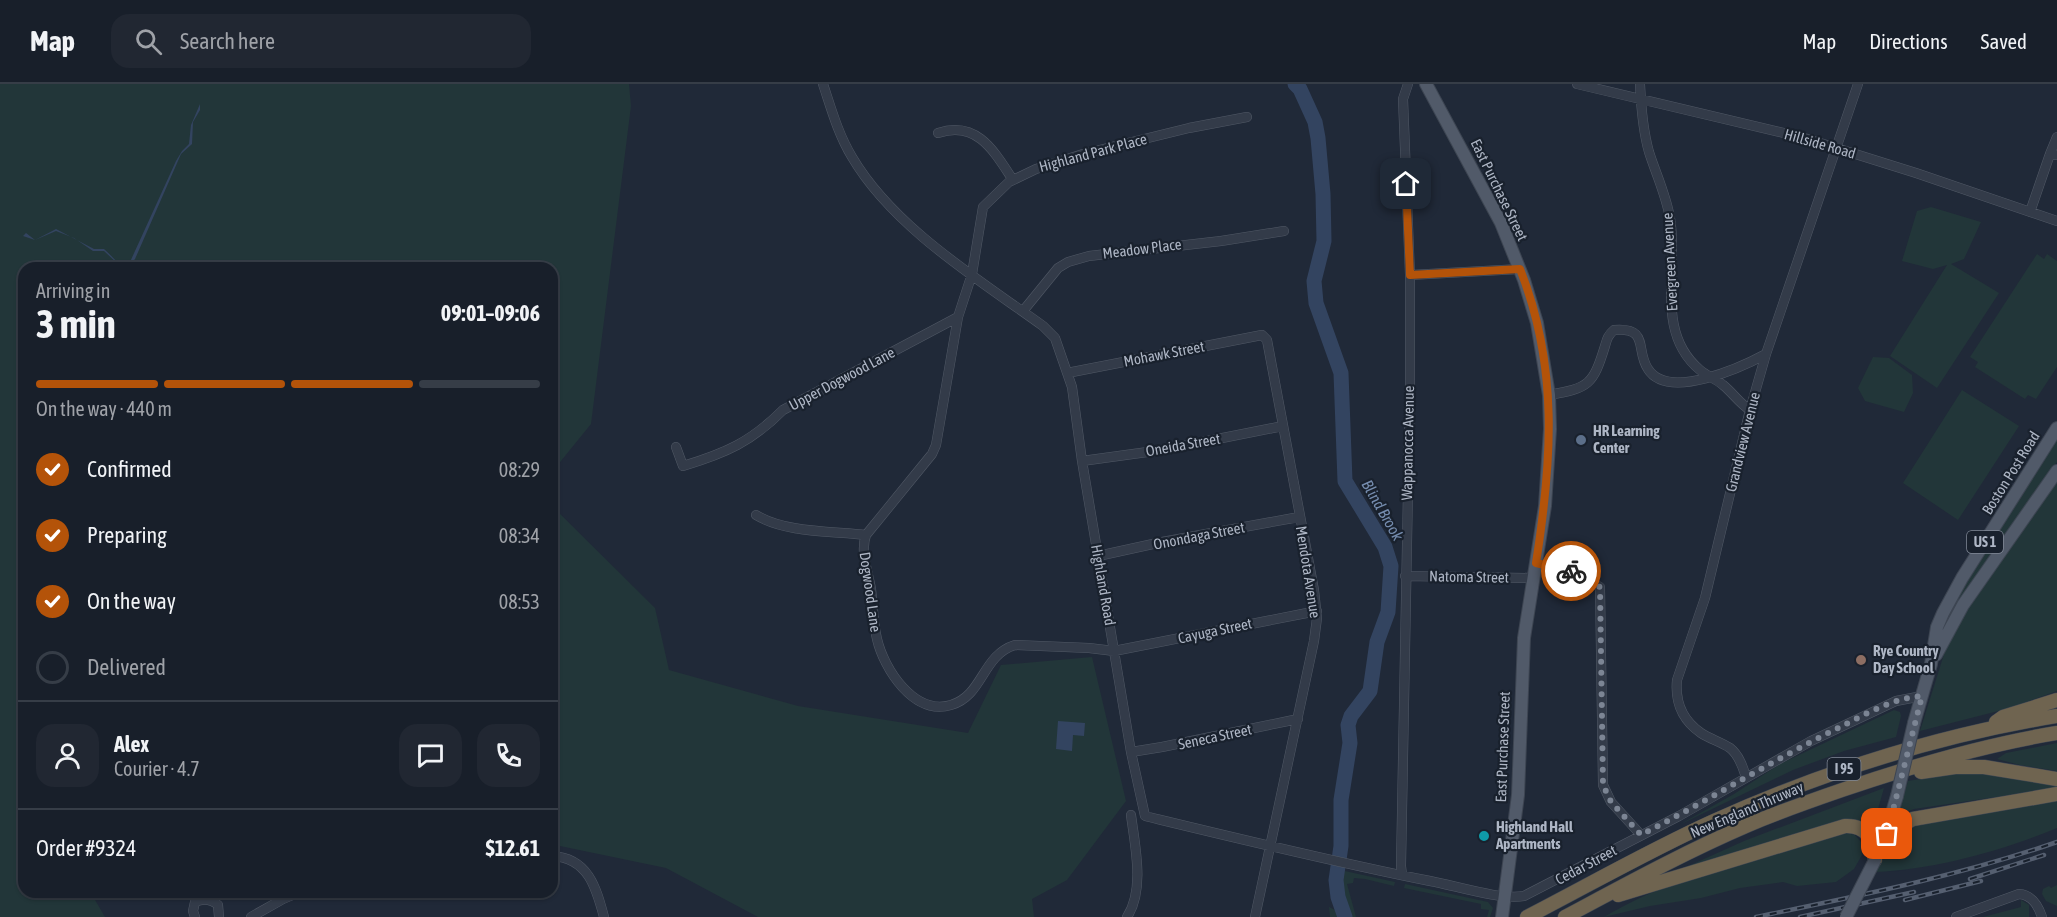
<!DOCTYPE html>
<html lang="en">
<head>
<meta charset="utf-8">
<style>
  :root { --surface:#181f2a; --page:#212732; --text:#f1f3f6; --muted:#9fa2a8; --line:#363d47; --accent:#b45309 }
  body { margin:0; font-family:"Asap Condensed",sans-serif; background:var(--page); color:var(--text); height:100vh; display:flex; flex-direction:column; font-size:22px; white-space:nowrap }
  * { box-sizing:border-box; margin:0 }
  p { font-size:20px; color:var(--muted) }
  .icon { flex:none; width:33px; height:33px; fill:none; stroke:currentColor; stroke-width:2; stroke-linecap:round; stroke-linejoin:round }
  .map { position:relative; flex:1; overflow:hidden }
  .panel { position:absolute; left:18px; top:178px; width:540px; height:636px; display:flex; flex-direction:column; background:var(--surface); border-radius:18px; box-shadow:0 2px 4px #0004,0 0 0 2px var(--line) }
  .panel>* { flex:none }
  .pin { position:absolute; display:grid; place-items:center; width:51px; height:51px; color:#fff; margin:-26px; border-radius:12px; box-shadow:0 3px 9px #0006 }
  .courier { position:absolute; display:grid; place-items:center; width:60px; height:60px; margin:-30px; border:4px solid #b45309; border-radius:50%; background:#fff; color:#222; box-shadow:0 2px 8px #0007 }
  .head em { font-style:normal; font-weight:700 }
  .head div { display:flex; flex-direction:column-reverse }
  .head { display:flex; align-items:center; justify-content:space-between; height:102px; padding:0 18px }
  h1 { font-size:39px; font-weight:700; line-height:45px }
  .bar { display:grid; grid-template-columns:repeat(4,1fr); gap:9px 6px; align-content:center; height:72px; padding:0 18px }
  .bar i { height:8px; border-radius:4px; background:var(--line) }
  .bar .selected { background:var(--accent) }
  .bar p { grid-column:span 4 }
  .line { display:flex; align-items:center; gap:15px; padding:0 18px; border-top:2px solid var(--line) }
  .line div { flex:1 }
  .round { display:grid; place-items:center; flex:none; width:63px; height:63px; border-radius:18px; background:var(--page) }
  ol { padding:0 18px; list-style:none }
  li { display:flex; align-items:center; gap:18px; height:66px }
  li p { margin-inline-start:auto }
  li .icon { padding:6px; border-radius:50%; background:var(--accent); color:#fff; stroke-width:4 }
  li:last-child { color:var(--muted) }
  li i { width:33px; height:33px; border:3px solid var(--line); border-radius:50% }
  header { display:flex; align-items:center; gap:36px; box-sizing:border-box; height:84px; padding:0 30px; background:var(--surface); border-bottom:2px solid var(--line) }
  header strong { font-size:28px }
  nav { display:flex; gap:33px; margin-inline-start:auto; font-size:21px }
  .search { width:420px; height:54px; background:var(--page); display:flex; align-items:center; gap:15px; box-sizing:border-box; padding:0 21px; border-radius:18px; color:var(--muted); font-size:22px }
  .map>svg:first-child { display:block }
  .green { fill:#223639 }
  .water { fill:#334460 }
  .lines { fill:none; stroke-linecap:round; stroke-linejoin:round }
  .river { stroke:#334460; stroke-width:15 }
  .minor-casing { stroke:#515966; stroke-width:10 }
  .major-casing { stroke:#3d4552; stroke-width:14 }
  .highway-casing { stroke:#3e4653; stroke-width:15 }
  .minor { stroke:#333b49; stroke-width:9 }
  .major { stroke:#515a69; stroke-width:12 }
  .highway { stroke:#6f6450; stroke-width:14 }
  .rail-casing { stroke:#555f70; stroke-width:4.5 }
  .rail { stroke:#19212d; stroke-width:2; stroke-dasharray:7; stroke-linecap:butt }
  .major-bridge-casing { stroke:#3d4552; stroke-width:14; stroke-linecap:butt }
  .major-bridge { stroke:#515a69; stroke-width:12 }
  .done { stroke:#7c8594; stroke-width:6; stroke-dasharray:0 10.8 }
  .route { stroke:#b45309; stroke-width:8 }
  .service-dot { fill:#5c6f8a; stroke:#19212d; stroke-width:2 }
  .education-dot { fill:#8d6e63; stroke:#19212d; stroke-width:2 }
  .culture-dot { fill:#0f9aa8; stroke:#19212d; stroke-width:2 }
  .labels { text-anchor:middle; stroke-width:4.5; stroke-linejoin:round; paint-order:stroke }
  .shield { fill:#19212d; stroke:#818997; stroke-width:1.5 }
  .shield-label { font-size:14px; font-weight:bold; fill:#aeb6c5 }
  .street-label { font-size:15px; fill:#aeb6c5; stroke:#19212d }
  .poi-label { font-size:15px; font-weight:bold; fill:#aeb6c5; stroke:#19212d; text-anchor:start }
  .water-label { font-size:16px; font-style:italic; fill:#758cae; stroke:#19212d }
</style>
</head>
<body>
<header>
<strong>Map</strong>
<div class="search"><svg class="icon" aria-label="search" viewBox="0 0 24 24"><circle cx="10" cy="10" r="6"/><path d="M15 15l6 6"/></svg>Search here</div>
<nav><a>Map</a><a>Directions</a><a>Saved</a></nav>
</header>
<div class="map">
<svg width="2057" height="833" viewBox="0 0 2057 833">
  <rect width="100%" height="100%" fill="#202938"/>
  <path class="green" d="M0,0H629L631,22L591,340L552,388V184H24V808L91,809L105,833H0Z
    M1931,123L1981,138L1964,175L1951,180L1999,209L1937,304L1890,272L1947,181L1933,185L1902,177L1917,127Z
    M2037,170L2044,175L2047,170L2057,177V283L2036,315L2028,311L2025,315L1975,283L1978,278L1970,273Z
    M1873,273L1889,274L1912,291L1913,309L1904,328L1865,317L1858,304Z
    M1962,306L2019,342L1958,436L1903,399Z
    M2057,350V378L1941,547L1958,511Z
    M2057,392V607L2010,624L1920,647L1945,567L1960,535Z
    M552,422L655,524L669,586L798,622L968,649L1001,581L1092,573L1126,717L1067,796L1032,815L1034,833H758L666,784L560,762L552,763Z
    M1894,626L1900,628L1901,632L1896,653L1844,667L1793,686L1679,741L1734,710L1780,680Z
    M2057,659V687L2020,681L1997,675L2006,669Z
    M1950,690H1984L2057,702V704L1914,725L1898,731L1908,697Z
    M1884,704L1872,746L1870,748L1864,743L1685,786L1684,784L1744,757Z
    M2057,715V744C2001,767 1937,785 1876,788L1898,747L1905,742Z
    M1844,748L1855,751L1861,758L1862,771L1854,785L1836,798L1797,802L1783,798L1740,804L1701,814L1650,822L1604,833C1676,790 1763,772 1844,748Z
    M1331,784L1395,798L1394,802L1365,795L1354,794L1353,799L1347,800L1356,833H1330L1329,823L1335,826Z
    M1405,800L1488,818L1493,824L1490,833H1487L1489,826L1481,825V820L1404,804Z
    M2057,801V822L2046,817L2042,810L2043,805L2049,802L2051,804Z
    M2021,816L2029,821V833H1983L2021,823Z"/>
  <path class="water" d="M200,20V26L193,38L192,60L181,70L135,175L131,180L118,183V180L104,167H93L74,154L56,147L35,156L23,152L26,149L35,156L56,145L94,165H104C113,172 118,184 130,178L176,77L182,67L189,60L191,41Z
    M1058,637L1085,639L1084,652L1073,651L1072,667L1056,665Z"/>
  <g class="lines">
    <path class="river" d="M1295,0L1300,5L1315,38L1318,54L1323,110L1324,157L1314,197L1316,219L1341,289L1345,397L1385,463L1391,482L1388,528L1377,558L1370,607L1351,632L1348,641L1350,659L1341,716V762L1336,796L1338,813L1345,833"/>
    <defs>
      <path id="minor" d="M823,0C831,24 838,50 852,73C893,143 978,195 1043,242L1055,254L1072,303L1082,377L1131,668L1145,732C1240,755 1334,778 1430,797C1457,802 1499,816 1524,812L1679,732L1811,657L1896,617L1922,612
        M1577,0L1801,53L1916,89L2057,137
        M1640,0C1641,22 1643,47 1649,68C1656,90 1666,111 1670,134C1679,184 1654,248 1700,286C1707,292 1716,295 1723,301C1733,309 1739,319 1750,326
        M1247,33L1189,44L1083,70L1036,85L1009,98L983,123L972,190L958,233L936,361L932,370L866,451C860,468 868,487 871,505C873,521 873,538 877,555C884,585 914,632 951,621C983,612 982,571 1015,561L1089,564L1114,567L1317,527
        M938,49C977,36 994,67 1013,96
        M2057,53L2050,70L2057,71
        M2030,128L2050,70
        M1410,191L1520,185
        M1023,227L1058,184L1068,178L1089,172L1221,157L1284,147
        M1067,289L1262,251L1267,256L1314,506L1317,534L1314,557L1255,833
        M1549,311C1589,304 1593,301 1605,262C1607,255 1608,251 1614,246C1650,243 1635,266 1648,285C1668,317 1742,283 1766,270
        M676,363L683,382C726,369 751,358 783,326L958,233
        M1082,377L1162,366L1283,342
        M756,431C786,449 832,447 866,451
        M1098,472L1162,458L1299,433
        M1536,479L1568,485L1600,503L1603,701L1611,718L1641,751
        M1405,492L1533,494
        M1131,668L1162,663L1298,635
        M1746,693C1743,683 1739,671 1730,664C1721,658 1710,655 1701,649C1682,636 1675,617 1677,596L1705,514L1750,326L1766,270L1858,0
        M552,772C588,774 596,803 604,833
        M1402,791L1401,782L1410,299V191L1403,15L1408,0
        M195,833L193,827L195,818C204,814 211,815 218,821L219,833
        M251,833L283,815L300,808
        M1127,833C1145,806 1135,762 1131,731
        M1956,833L2019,810C2032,811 2038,821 2042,833"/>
      <path id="major" d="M1426,0L1501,139L1524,196L1537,239L1549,311L1550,345L1545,422L1524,554L1518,711L1502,833
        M1936,571L1963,521L2057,387
        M1914,639L1931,580L1937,543L1943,529L1962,494L2057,344
        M1883,759L1897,712"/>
      <path id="highway" d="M1996,638L2003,633L2057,616
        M1921,688L1955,683H1984L2057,695
        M1881,764L1899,743L1913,735L2057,710
        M1618,811L1845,742C1868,741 1873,757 1875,776
        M1527,833C1589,801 1650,766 1714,737C1823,688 1939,651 2057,632
        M1565,833C1625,801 1685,768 1748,741C1779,728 1810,717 1842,706C1912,682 1983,661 2057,649"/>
    </defs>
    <use href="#minor" class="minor-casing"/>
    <use href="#major" class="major-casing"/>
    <use href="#highway" class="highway-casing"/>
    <use href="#minor" class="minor"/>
    <use href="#major" class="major"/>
    <use href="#highway" class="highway"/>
    <defs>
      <path id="rail" d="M1970,795L2044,771
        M1905,816L1981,797
        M1756,833C1858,812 1959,792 2057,758
        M1800,833L1914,808"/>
    </defs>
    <use href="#rail" class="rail-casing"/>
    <use href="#rail" class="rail"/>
    <defs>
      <path id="major-bridge" d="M1897,712L1914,639
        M1846,833L1875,776"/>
    </defs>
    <use href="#major-bridge" class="major-bridge-casing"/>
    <use href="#major-bridge" class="major-bridge"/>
  </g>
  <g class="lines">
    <path class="done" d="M1571,487L1600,503L1603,701L1611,718L1641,751C1707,717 1770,678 1836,645C1863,632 1891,614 1922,612L1887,750"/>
    <path class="route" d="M1406,100L1410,191L1520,185C1559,283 1552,378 1536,479L1571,487"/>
  </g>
  <circle class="service-dot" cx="1581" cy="356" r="6"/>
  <circle class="education-dot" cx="1861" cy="576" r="6"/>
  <circle class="culture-dot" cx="1484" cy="752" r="6"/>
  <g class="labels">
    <g class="shield">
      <rect x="1967" y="447" width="36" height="22" rx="4.5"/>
      <rect x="1827.5" y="674" width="33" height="22" rx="4.5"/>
    </g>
    <g class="shield-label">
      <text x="1985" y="463">US 1</text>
      <text x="1844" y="690">I 95</text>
    </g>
    <g class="street-label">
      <text transform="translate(1820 60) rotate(16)" y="5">Hillside Road</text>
      <text transform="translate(1093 69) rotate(-15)" y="5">Highland Park Place</text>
      <text transform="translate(1499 106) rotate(64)" y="5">East Purchase Street</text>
      <text transform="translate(1142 165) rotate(-7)" y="5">Meadow Place</text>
      <text transform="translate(1670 178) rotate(-93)" y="5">Evergreen Avenue</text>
      <text transform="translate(1164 270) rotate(-11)" y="5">Mohawk Street</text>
      <text transform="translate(842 295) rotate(-28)" y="5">Upper Dogwood Lane</text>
      <text transform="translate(1743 358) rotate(-76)" y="5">Grandview Avenue</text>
      <text transform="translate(1408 359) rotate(-89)" y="5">Wappanocca Avenue</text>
      <text transform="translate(1183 361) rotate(-10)" y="5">Oneida Street</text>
      <text transform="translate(2011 389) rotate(-58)" y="5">Boston Post Road</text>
      <text transform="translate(1199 452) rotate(-11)" y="5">Onondaga Street</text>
      <text transform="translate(1308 488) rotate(81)" y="5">Mendota Avenue</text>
      <text transform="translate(1469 493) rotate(1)" y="5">Natoma Street</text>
      <text transform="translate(1103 501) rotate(80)" y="5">Highland Road</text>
      <text transform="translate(870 508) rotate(82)" y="5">Dogwood Lane</text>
      <text transform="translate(1215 547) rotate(-12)" y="5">Cayuga Street</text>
      <text transform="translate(1215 653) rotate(-12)" y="5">Seneca Street</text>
      <text transform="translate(1503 663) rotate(-88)" y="5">East Purchase Street</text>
      <text transform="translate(1747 726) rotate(-23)" y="5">New England Thruway</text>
      <text transform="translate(1586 781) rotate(-28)" y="5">Cedar Street</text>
    </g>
    <g class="poi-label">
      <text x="1593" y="352">HR Learning<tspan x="1593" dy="17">Center</tspan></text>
      <text x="1873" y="572">Rye Country<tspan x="1873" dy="17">Day School</tspan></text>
      <text x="1496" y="748">Highland Hall<tspan x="1496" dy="17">Apartments</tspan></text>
    </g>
    <g class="water-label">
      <text transform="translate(1383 426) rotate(60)" y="6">Blind Brook</text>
    </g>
  </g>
</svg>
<div class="pin" style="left:1887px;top:750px;background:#ea580c"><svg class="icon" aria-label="bag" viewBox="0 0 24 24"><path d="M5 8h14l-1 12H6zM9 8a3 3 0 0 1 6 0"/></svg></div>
<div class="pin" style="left:1406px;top:100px;background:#1f2937"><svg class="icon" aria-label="home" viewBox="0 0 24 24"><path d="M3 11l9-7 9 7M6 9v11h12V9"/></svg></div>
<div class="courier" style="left:1571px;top:487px"><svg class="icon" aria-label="bike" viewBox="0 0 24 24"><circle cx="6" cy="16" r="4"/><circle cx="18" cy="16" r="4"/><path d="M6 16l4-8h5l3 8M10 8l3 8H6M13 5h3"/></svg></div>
<section class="panel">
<div class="head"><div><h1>3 min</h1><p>Arriving in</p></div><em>09:01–09:06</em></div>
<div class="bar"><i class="selected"></i><i class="selected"></i><i class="selected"></i><i></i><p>On the way · 440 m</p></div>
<ol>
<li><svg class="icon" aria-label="check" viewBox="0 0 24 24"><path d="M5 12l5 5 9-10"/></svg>Confirmed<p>08:29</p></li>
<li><svg class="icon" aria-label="check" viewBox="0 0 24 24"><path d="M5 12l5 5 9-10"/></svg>Preparing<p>08:34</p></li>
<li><svg class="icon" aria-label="check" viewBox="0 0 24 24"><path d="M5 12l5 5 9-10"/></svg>On the way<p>08:53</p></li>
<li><i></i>Delivered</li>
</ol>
<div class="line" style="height:108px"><a class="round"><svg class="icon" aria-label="person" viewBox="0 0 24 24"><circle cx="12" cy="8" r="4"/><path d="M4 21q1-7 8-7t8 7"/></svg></a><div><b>Alex</b><p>Courier · 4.7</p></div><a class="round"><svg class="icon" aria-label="chat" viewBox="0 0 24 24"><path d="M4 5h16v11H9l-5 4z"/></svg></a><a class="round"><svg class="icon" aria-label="phone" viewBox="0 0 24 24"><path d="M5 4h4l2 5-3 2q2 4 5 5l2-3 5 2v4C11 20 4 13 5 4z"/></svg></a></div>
<div class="line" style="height:78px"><div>Order #9324</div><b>$12.61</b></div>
</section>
</div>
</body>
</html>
